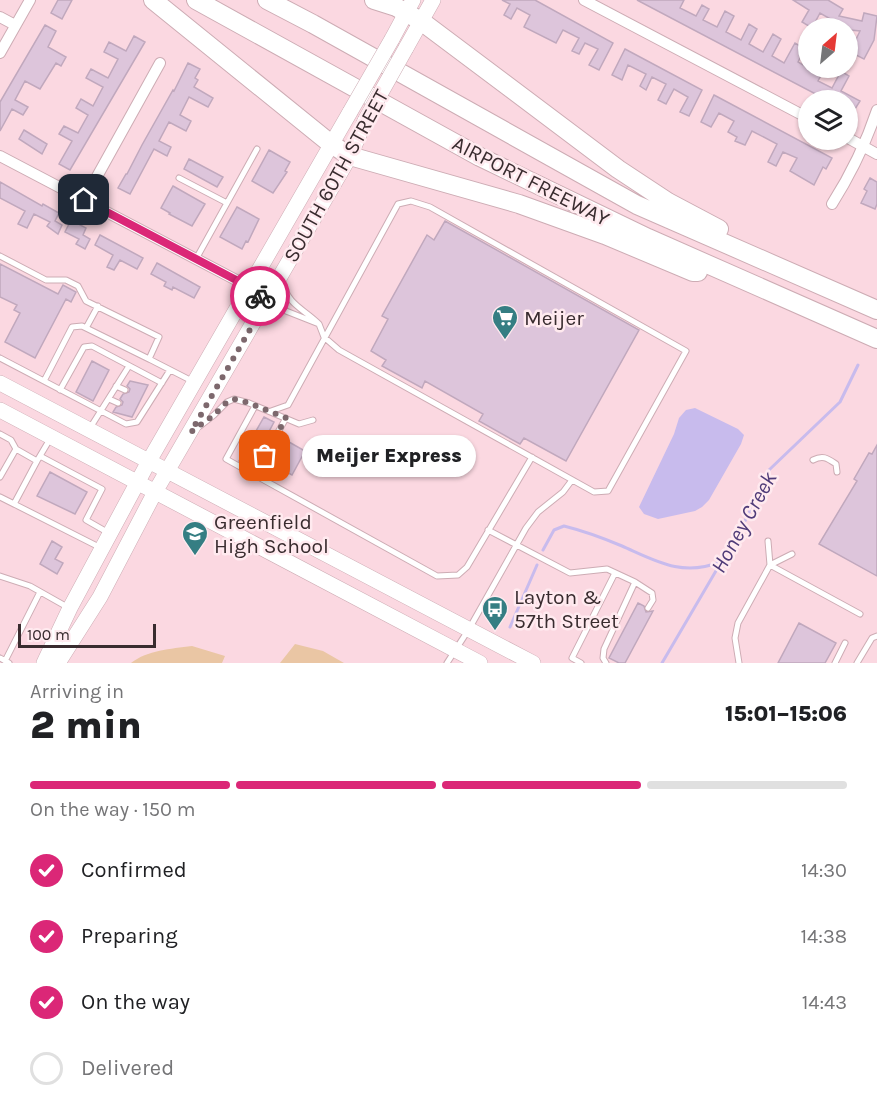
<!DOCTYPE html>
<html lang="en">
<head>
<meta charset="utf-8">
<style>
  :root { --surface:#fff; --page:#f2f2f2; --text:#202124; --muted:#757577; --line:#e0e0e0; --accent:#db2777 }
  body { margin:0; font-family:Karla,sans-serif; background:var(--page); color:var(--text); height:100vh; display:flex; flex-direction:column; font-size:22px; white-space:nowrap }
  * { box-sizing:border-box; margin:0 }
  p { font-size:20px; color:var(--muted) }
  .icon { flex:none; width:33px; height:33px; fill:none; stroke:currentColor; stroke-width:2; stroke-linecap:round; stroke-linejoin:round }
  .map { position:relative; height:663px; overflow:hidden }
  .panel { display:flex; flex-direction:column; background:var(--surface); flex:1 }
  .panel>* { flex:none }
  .needle { width:39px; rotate:28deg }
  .buttons { position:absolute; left:798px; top:18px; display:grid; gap:12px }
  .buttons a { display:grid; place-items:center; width:60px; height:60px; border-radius:50%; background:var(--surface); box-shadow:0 2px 4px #0004; font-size:30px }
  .scale { position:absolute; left:18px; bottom:15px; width:138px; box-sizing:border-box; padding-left:6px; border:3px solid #392c2f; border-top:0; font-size:16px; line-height:21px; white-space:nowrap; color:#392c2f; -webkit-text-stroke:4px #ffeaef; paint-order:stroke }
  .pin { position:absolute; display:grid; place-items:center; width:51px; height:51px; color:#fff; margin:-26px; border-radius:12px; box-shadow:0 3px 9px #0006 }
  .courier { position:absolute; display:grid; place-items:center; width:60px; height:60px; margin:-30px; border:4px solid #db2777; border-radius:50%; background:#fff; color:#222; box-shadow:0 2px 8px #0007 }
  .bubble { position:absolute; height:42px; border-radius:21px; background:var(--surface); box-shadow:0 2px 4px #0004; font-size:20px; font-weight:800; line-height:42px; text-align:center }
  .summary em { font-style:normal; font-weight:800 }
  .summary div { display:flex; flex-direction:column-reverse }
  .summary { display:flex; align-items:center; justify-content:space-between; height:102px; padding:0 30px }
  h1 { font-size:39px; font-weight:800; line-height:45px }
  .bar { display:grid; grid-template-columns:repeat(4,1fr); gap:9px 6px; align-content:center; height:72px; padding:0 30px }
  .bar i { height:8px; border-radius:4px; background:var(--line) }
  .bar .on { background:var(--accent) }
  .bar p { grid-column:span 4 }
  ol { padding:0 30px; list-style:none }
  li { display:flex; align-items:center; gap:18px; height:66px }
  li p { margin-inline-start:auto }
  li .icon { padding:6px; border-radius:50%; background:var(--accent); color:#fff; stroke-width:4 }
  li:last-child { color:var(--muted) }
  li i { width:33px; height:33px; border:3px solid var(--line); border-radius:50% }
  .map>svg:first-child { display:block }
  .green { fill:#eac6a4 }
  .water { fill:#c8bbed }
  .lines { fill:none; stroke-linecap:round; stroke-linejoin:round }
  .stream { stroke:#c8bbed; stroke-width:3 }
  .building { fill:#ddc5db; stroke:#c0a8bd; stroke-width:1.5 }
  .lane-casing { stroke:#cdacb4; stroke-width:7 }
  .street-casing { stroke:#cdacb4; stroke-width:12 }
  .secondary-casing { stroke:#cdacb4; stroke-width:16 }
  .highway-casing { stroke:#cdacb4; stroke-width:20 }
  .lane { stroke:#fff; stroke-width:5 }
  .street { stroke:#fff; stroke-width:10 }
  .secondary { stroke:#fff; stroke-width:15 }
  .highway { stroke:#fff; stroke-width:18 }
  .secondary-bridge-casing { stroke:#cdacb4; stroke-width:16; stroke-linecap:butt }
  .secondary-bridge { stroke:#fff; stroke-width:15 }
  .done { stroke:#7d686d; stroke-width:6; stroke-dasharray:0 10.8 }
  .route { stroke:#db2777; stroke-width:8 }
  .labels { text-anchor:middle; stroke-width:5; stroke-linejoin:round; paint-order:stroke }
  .street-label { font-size:21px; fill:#392c2f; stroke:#ffeaef }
  .poi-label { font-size:21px; fill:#392c2f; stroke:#ffeaef; text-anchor:start }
  .water-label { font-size:22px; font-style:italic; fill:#4f3b78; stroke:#ffeaef }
</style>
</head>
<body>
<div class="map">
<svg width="877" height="663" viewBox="0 0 877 663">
  <rect width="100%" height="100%" fill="#fbd8e1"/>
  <path class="green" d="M295,644L323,651L344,663H280Z
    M192,646L225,656L222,663H131C148,650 170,649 192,646Z"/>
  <path class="water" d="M695,408L738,429L744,435L741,444L709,500L702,507L695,511L658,519L644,514L639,507L674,434L679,418L686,410Z"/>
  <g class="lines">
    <path class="stream" d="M543,550L554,530L564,526C584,531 603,538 622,546C656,561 682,577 720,562
      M510,627L537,565
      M662,663L744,523L769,470L840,402L858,365"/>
  </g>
  <path class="building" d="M58,0H72L62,19L51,13Z
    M502,0H535L613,43L599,70L589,65L598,49L585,43L579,54L572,51L579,38L563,30L556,43L524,27L530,15L517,8L511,19L504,15L510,4Z
    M637,0H684L680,8L696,16L702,5L709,9L703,20L717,27L725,11L734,16L726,32L741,40L749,24L757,29L749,44L763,52L773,34L781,39L772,56L784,63L795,43L805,49L798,62L808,68H825L818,81L832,88L841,71L849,76L841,91L860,101L852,114L848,111V100H827Z
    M793,0H828L843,9L839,16L862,21L864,13L877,16L874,40L864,59L850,52L860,31L829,28L834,21L820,13L812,28L802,22L809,10Z
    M45,25L56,31L48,47L66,57L61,66L56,63L40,89L25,81L15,100L28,107L23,115L12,109L0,131V102Z
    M134,36L145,42L70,170L59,164L72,141L59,134L64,126L78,133L88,115L76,108L81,99L93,106L103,87L86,78L91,69L108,78L118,59L104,52L109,42L126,51Z
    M625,49L702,90L689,116L680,112L688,97L674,89L666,104L658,100L666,84L652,77L646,90L640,86L646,74L628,65L622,80L612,75Z
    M188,63L200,69L195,78L198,80L194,87L213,98L208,107L189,97L180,115L191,121L186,131L169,122L159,141L171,147L167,156L154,149L130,194L118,188L126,174H127L142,145L173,90L174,91Z
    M714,95L832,158L826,169L823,167L814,185L790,171L797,158L783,152L776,166L768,162L777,144L752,131L745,145L735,141L737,137L728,132L734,121L719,113L711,127L701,122Z
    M24,130L47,144L42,154L19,139Z
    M269,150L290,162L285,171L287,172L273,193L252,181Z
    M189,159L223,177L217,187L184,169Z
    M870,178L877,182V204L875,209L861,203L867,191L864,189Z
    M0,182L42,206L43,204L59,213L55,221L62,225L58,234L47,226L50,222L34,214L27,228L18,224L25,211L0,198Z
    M173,186L205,204L192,226L169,214L170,213L161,208Z
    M237,207L259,219L248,242L246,241L242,249L220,237Z
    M71,220L86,228L83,235L90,239L85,249L76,244L79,239L65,232Z
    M445,221L639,330L566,461L524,438L520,444L479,421L483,414L425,381L422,388L382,366L386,360L371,351L388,319L382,316L427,235L434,240Z
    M100,235L143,258L137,269L120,260L114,270L107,267L113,255L95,245Z
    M157,263L200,287L194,298L173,287L172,290L164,286L166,282L151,274Z
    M0,264L58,294L63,285L76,292L71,302L66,299L35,358L5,342L20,313L14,310L17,305L0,297Z
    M92,361L109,370L93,401L76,392Z
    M130,381L148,385L132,417L113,412L116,407L122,405L123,402L120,399L123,394L129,392L130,389L127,386Z
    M264,417L274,422L264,441L267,443L261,453L257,451L248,466L239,461Z
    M289,442L305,451L292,475L277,467L279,463L270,457L275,447L285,452Z
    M877,445V576L819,544L857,481L854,479L869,453L872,454Z
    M50,472L87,492L75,514L37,496Z
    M52,541L62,547L55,559L63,563L57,574L40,564Z
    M638,603L644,606L646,612L653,611L625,663H619L609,658Z
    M799,623L836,643L825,663H778Z"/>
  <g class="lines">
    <defs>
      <path id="lane" d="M179,178L227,203
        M0,256L46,280H66L78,286L86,301L159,337L149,359L194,382
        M196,259L257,149
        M269,301L286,311L319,324C303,308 289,306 282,282
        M86,328L98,306
        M0,358L126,424L137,422L170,370
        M44,381L72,327L82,326L149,359
        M116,386L125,390
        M60,390L84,347L92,346L162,383
        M109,399L118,403
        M255,406L226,459L437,576L458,575L467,567L532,457
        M271,411L288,405L398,204L411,201L430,207L686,351L608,491L594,492L339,350L324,337L319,324
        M200,426L214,415L227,402L234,399L249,403L299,424L313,420
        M90,428L129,366
        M0,434L11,440L16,449
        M40,456L102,489L86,520L107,532
        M813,460C823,455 827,458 836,464L837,472
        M254,475L286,418
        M0,477L16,449L37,461L50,439
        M0,497L14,504L37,461
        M14,504L101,548
        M488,530L570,573L607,569L635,582L604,649L603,658L606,663
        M770,565L860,614
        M770,565L792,554
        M0,576L30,586L69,608
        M635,582L652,593L653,600L648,608
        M0,658L9,663
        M5,661L40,592
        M447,663L469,629L526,528L538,512L563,492L572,480
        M581,663L572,658L615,573
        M739,663L735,638L738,623L770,565L768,541
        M835,663L845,643
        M857,663L872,638L877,636"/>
      <path id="street" d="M584,0L808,118
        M0,17L15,25
        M0,53L30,0
        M848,138L877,154
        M0,156L238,281L267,300
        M84,200L160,63
        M832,204C851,174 866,143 877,110"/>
      <path id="secondary" d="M392,39L413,0
        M406,48L433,0
        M0,383L533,663
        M0,410L480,663
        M44,663L70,608L149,461L350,112
        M58,663L100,597L155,492L350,156L365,121"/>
      <path id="highway" d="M153,0L331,144L350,156L519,204L605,235L693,272H698
        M196,0L480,157L648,238L877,339
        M267,0L313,24L637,205L877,310
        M374,0L396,7L421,21L618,169L668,202L719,229"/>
    </defs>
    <use href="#lane" class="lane-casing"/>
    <use href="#street" class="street-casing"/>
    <use href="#secondary" class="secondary-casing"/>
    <use href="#highway" class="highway-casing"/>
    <use href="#lane" class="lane"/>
    <use href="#street" class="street"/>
    <use href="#secondary" class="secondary"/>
    <use href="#highway" class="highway"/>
    <defs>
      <path id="secondary-bridge" d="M350,112L392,39
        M365,121L406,48"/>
    </defs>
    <use href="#secondary-bridge" class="secondary-bridge-casing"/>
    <use href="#secondary-bridge" class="secondary-bridge"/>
  </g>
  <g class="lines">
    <path class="done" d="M260,296L267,300L191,432L214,415L227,402L234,399L249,403L286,418L265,456"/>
    <path class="route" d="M84,200L238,281L260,296"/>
  </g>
  <defs>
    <symbol id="supermarket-pin" viewBox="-11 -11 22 30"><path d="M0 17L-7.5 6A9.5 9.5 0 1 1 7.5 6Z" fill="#357e83" stroke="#ffeaef"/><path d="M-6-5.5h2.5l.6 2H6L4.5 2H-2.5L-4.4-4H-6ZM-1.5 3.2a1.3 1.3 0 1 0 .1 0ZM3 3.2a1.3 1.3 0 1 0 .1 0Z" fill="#fff"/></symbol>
    <symbol id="school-pin" viewBox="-11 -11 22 30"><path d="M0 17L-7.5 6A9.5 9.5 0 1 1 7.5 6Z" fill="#357e83" stroke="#ffeaef"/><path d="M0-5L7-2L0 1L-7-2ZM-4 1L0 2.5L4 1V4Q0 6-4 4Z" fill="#fff"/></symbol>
    <symbol id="bus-pin" viewBox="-11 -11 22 30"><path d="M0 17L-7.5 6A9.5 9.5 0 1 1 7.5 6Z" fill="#357e83" stroke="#ffeaef"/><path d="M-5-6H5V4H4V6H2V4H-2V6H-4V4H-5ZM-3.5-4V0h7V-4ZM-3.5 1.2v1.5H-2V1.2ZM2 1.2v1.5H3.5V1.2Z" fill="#fff"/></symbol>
  </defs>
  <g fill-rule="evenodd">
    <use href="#supermarket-pin" x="490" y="303" width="30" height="40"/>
    <use href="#school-pin" x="180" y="519" width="30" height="40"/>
    <use href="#bus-pin" x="480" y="594" width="30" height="40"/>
  </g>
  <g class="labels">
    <g class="street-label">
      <text transform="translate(336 176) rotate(-61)" y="7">SOUTH 60TH STREET</text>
      <text transform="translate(531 181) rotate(27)" y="7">AIRPORT FREEWAY</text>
    </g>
    <g class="poi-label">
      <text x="524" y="325">Meijer</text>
      <text x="214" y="529">Greenfield<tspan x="214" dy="24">High School</tspan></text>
      <text x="514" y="604">Layton &amp;<tspan x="514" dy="24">57th Street</tspan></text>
    </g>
    <g class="water-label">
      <text transform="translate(743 522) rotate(-61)" y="8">Honey Creek</text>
    </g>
  </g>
</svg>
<div class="buttons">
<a><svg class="needle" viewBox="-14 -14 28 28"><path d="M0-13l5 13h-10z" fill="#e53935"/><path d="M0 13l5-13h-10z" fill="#757577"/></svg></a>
<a><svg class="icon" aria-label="layers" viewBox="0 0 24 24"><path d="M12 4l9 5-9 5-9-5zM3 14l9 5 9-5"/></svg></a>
</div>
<div class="scale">100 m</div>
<div class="pin" style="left:265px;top:456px;background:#ea580c"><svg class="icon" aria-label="bag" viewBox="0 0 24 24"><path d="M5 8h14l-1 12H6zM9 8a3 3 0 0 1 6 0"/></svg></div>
<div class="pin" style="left:84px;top:200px;background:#1f2937"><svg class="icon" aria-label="home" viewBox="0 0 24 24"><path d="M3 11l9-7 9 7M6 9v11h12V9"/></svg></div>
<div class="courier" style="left:260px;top:296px"><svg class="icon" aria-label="bike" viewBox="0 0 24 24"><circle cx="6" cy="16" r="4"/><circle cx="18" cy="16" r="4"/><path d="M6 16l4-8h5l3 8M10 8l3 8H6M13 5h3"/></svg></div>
<div class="bubble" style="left:302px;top:435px;width:174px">Meijer Express</div>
</div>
<section class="panel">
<div class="summary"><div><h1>2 min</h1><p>Arriving in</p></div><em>15:01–15:06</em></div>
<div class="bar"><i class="on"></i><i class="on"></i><i class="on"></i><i></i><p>On the way · 150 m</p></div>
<ol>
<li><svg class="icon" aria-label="check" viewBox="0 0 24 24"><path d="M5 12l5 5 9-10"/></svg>Confirmed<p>14:30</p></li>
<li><svg class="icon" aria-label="check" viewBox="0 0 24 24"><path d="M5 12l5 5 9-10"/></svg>Preparing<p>14:38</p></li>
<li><svg class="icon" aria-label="check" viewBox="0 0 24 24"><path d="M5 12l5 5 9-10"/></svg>On the way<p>14:43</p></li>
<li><i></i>Delivered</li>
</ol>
</section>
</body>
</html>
